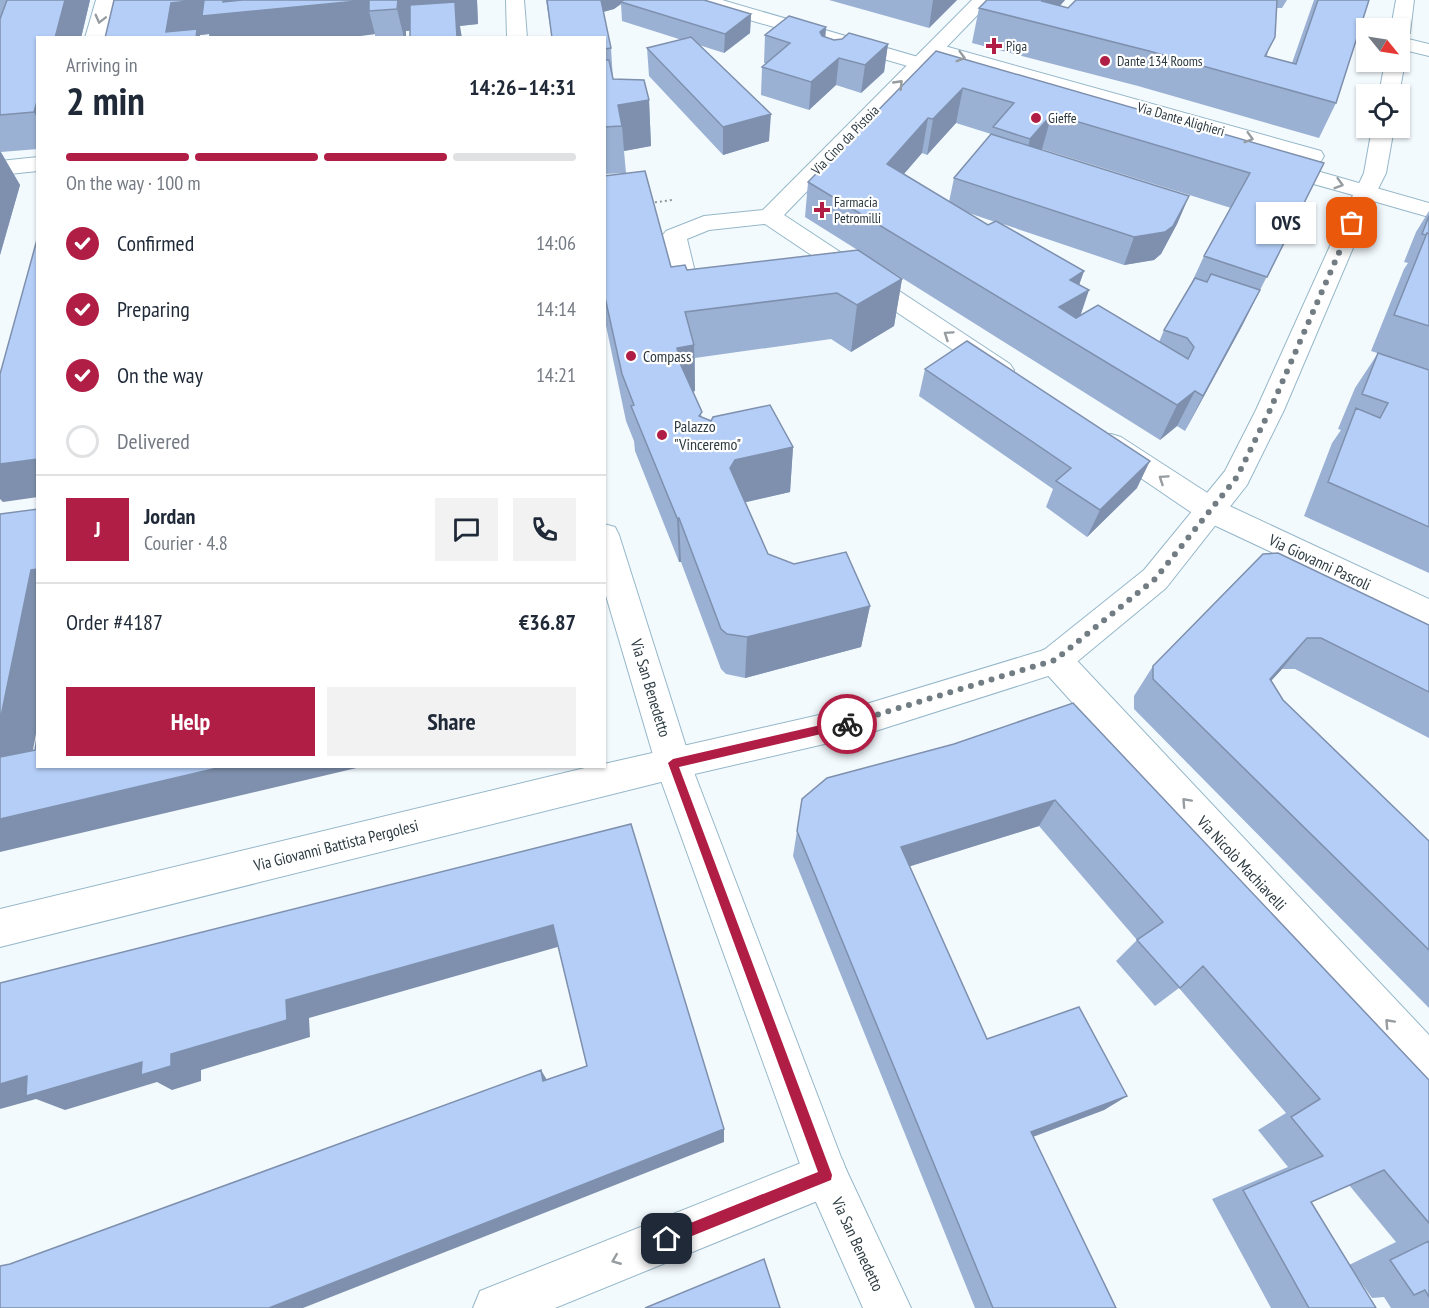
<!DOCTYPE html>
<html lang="en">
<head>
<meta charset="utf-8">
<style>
  :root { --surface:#fff; --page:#f2f2f3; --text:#1f2937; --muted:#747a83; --line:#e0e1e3; --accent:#b01d45 }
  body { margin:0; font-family:"PT Sans Narrow",sans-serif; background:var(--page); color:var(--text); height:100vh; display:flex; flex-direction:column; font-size:22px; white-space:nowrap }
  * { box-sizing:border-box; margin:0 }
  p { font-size:20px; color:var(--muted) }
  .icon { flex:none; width:33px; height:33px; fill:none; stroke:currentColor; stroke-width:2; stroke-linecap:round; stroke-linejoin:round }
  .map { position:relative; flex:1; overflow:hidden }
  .sheet { position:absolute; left:36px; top:36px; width:570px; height:732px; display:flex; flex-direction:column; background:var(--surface); border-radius:0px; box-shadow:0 2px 4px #0004 }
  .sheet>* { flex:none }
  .needle { width:39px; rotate:120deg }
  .controls { position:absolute; left:1356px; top:18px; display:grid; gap:12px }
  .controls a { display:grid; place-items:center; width:54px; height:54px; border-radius:0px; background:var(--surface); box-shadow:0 2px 4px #0004; font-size:30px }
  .pin { position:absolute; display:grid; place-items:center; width:51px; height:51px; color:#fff; margin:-26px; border-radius:12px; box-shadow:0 3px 9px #0006 }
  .courier { position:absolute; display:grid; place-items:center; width:60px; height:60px; margin:-30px; border:4px solid #b01d45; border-radius:50%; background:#fff; color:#222; box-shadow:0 2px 8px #0007 }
  .bubble { position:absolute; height:42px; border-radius:0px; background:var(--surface); box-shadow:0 2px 4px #0004; font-size:20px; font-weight:700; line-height:42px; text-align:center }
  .head em { font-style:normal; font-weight:700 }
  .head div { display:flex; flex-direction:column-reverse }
  .head { display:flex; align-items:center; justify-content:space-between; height:102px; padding:0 30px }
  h1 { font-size:39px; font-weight:700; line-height:45px }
  .bar { display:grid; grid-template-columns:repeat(4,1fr); gap:9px 6px; align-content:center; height:72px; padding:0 30px }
  .bar i { height:8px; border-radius:4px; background:var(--line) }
  .bar .on { background:var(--accent) }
  .bar p { grid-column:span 4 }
  .line { display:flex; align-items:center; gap:15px; padding:0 30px; border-top:2px solid var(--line) }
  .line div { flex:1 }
  .round { display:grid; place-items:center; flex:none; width:63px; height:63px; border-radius:0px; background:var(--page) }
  ol { padding:0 30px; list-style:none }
  li { display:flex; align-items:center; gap:18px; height:66px }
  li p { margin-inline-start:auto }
  li .icon { padding:6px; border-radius:50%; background:var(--accent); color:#fff; stroke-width:4 }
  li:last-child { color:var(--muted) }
  li i { width:33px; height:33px; border:3px solid var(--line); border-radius:50% }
  .cta { display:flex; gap:12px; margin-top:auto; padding:12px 30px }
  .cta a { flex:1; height:69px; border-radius:0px; background:var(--accent); color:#fff; font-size:24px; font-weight:700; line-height:69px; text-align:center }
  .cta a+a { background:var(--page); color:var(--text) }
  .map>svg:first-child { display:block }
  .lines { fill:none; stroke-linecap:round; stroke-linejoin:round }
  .minor-casing { stroke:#95b7c9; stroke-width:2 }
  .tertiary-casing { stroke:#95b7c9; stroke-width:2 }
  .secondary-casing { stroke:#95b7c9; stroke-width:2 }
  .path { stroke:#8d979d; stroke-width:2; stroke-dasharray:2 3; stroke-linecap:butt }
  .minor { fill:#fff; fill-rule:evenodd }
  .tertiary { fill:#fff; fill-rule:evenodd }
  .secondary { fill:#fff; fill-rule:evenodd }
  .wall { fill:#9bb1d4; fill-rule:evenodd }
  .shaded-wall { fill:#7e90ad }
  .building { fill:#b4cef7; stroke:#7e90ad; stroke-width:1.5 }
  .oneway { stroke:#969ca0 }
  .route { fill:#b01d45 }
  .done { stroke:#727d83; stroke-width:6; stroke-dasharray:0 10.8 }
  .poi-dot { fill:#b01d45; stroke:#fff; stroke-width:2 }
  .labels { text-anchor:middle; stroke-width:4.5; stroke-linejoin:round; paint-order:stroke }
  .far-poi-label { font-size:14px; fill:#2c3a41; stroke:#fff; text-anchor:start }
  .far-street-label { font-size:14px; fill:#2c3a41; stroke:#fff }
  .poi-label { font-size:16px; fill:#2c3a41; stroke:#fff; text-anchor:start }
  .street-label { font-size:16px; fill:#2c3a41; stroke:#fff }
</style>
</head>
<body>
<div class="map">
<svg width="1429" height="1308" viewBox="0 0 1429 1308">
  <rect width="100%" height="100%" fill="#f3fafe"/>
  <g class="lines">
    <defs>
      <path id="minor" d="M96,0H114L105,38H85Z
        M972,0H992L784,215L1010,364L1014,370L1010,376L1001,379L992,376L765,224L709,230L687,239L702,301L698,307L689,309L680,307L676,301L662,236L666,231L704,216L763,210Z
        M1396,0H1414L1410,33L1404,38L1429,44V56L1400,49V28H1391Z
        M1400,57L1405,62L1399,94H1379L1385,62H1400Z
        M1372,128H1394L1386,173L1374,197H1358L1355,192L1364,173Z
        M38,157V171L0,175V161Z
        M1111,434L1121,437L1223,503L1429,599V626L1201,519L1101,451L1097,444L1101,437Z
        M1055,646L1067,650L1429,1035V1087L1414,1081L1043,670L1038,660L1043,650Z
        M826,1153L842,1159L848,1175L842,1191L555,1308H473L480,1291Z"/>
      <path id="tertiary" d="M693,0H722L973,73L976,77L973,81H959L695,4Z
        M941,45L1321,151L1324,156L1321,161H1305L934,55L931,51L934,47Z
        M1275,159L1429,203V217L1373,201L1284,410L1247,485L1166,588L1067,670L863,735L673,779L0,947V909L593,766H604V764L863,705L1044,650L1144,570L1225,471L1256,410L1353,195L1267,171L1264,166L1267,161Z"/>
      <path id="secondary" d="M506,0H524L527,38H507Z
        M604,524L615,527L619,535L695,775L844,1165L911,1308H863L804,1175L659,775L604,589Z"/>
    </defs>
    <use href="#minor" class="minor-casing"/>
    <use href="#tertiary" class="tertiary-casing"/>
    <use href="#secondary" class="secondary-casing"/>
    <path class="path" d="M650,203L672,200"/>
    <use href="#minor" class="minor"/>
    <use href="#tertiary" class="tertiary"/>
    <use href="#secondary" class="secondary"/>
  </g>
  <path class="wall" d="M0,0H90L81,38H38V149L1,152L20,185L0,255Z
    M114,0H477L478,24L406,31V38H375V34L344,38H210L209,34L200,35V38H105Z
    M546,0H704L751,14L750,33L724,53L699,45L769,141L723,155L649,76L647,48L682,40L622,21L621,4L614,9L603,12L611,48L613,79L649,100L651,146L624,151L626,173L604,174V38H552Z
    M829,0H957L929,28Z
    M987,0H1065L1060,6L1068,8L1076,0H1287L1282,8H1277L1267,56L1292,63L1314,0H1369L1336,103L1319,138L1138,86L972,43L979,8Z
    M826,27L825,37L834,40L888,44L884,72L861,93L836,85L809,110L761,95L762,67L767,63H764L765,35Z
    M936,51L1324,163L1242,326L1185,431L1177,426L1160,440L805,217L808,182ZM956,123L991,134L954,178L949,202L904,174L922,153L927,155ZM1042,149L1231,208L1204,256L1191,284L1164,330L1159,342L1080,315L1079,285L1084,271L1003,224L1124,265L1154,260L1161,254L1177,224L1189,196L1041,150ZM966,212L995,222L988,225Z
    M604,176L671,267L687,270L902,279L894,326L851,352L831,339L695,358V391L693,392L702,417L793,447L790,492L745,502L768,554L870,606L861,647L745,678L726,674L721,669L681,562H679L635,451L634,441L626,421L604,316Z
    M1429,211V370L1371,351L1404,269L1408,263L1404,262L1416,232Z
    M1378,353L1429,370V573L1304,516L1332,443L1341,430L1338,429L1355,388Z
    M925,369L1137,488L1087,537L1046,507L1053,489L919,396Z
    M1263,554L1429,625V738L1295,669H1282L1271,681L1283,700L1429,841V1008L1134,709V696L1153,666Z
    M1073,703L1429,1080V1308H1391L1384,1297L1372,1298L1349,1265L1396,1242L1349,1185L1311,1202L1376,1308H1271L1212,1199L1288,1167L1258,1130L1286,1113L1179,988L1155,1006L1116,961L1137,940L1039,826L909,866L987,1039L1127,1096L1104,1110L1033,1137L1116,1308H975L793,856L802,799Z"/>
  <path class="shaded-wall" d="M65,0H90L81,38H55Z
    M198,0H394L369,11L375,34L344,38H210L209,34L200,35V38H196L166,32L171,3Z
    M398,0H477L478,24L460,26L462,38H457V26L406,31V38H404L397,9Z
    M590,0H627L621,2V4L614,9L592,15Z
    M933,0H957L929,28Z
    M1043,0H1065L1043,24Z
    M751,14L750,33L724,53L725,34Z
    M826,27L824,54L820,32Z
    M888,44L884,72L861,93L865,65Z
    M839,58L836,85L809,110L811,82Z
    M963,88L956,123L927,155L933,119Z
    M38,98V119L34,112Z
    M649,100L651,146L624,151L622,126L618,105Z
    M771,114L769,141L723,155V127Z
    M1052,114L1042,149L1021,174L1030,139Z
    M928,118L922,153L882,199L887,164Z
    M0,151L20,185L0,255Z
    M1189,196L1177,224L1161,254L1154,260L1124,265L1134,237Z
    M1084,271L1074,299L1089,290L1077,326L1052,329L1070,280Z
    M902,279L894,326L851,352L857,305Z
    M1260,290L1242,326L1185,431L1203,396Z
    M694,345L695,391L678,394L677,348Z
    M1195,391L1177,426L1160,440L1177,405Z
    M793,447L790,492L734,505L730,468L735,460Z
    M38,459V497L3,502L0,499V464Z
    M1150,461L1137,488L1087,537L1100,510Z
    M677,518H679L681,562H679Z
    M38,569V723L26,787L0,766V721L31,570Z
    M870,606L861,647L745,678L747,637Z
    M1307,638L1282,669L1245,709L1270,679Z
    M226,766H365L0,852V819Z
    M1055,800L1039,826L892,872L901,847Z
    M553,925L561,946L309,1018L310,1037L201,1070V1081L172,1090L157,1082L65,1110L36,1099L0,1109V1084L27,1076L171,1054L286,1000Z
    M541,1070L550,1085L543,1081Z
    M1127,1096L1104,1110L1013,1144L1031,1132Z
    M724,1129V1142L303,1308H269Z"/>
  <path class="building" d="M7,0H65L55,38H38V98L34,112L0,115V19Z
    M114,0H198L171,3L166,32L197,29L196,38H105Z
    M204,0H223V2L242,0H368L202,16Z
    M369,0H398L397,9L369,11Z
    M547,0H601L611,48L604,49V38H552Z
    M624,0H704L751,14L725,34L621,2Z
    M987,0H1043L1042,1L1068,8L1076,0H1277L1275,37L1265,56L1296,64L1318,0H1369L1336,103L1149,51L979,8Z
    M455,2L457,38H410V5Z
    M789,16L826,27L820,32L822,36L834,40L842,39L849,33L888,44L865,65L839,58L811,82L762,67L790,43L765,35Z
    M691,37L771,114L723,127L647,48Z
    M936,51L1324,163L1267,277L1204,256L1250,173L1052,114L1030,139L993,127L1014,103L963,88L933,119L928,118L887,164L988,225L996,221L1084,271L1070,280L1089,290L1059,307L1076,318L1098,305L1188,359L1194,347L1187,338L1164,330L1195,278L1207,282L1211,274L1260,290L1203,396L1195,391L1177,405L808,182Z
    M604,60H609L613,79L644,80L649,100L618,105L622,126L604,127Z
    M991,134L1189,196L1173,226L1165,232L1134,237L954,178Z
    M645,171L671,267L685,265L687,270L858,250L902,279L857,305L837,293L685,312L694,345L677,348L680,363L702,412L699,416L711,421L713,417L770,405L793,447L735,460L730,468L768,554L794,564L846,552L870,606L747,637L727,634L721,629L679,518H677L631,406L634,405L622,374L604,293V176Z
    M1429,216V234L1427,233L1426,235L1422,234Z
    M1427,233L1429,234V326L1394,315Z
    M38,236V459L0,464V374Z
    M967,341L1150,461L1100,510L1056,481L1071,468L925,369Z
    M1378,353L1429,370V527L1328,482L1356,408L1380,418L1388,403L1362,394Z
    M38,509V569L31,570L0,721V514Z
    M1278,553L1429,625V692L1321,638H1307L1270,679L1283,700L1429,841V950L1153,679V666L1263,554Z
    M1073,703L1429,1080V1223L1384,1170L1311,1202L1376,1308H1309L1243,1190L1323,1156L1291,1117L1320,1099L1203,966L1180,988L1137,940L1163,922L1055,800L901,847L987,1039L1079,1007L1127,1096L1031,1132L1116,1308H993L797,831L802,799L827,778L954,744Z
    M38,731V766H226L0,819V757L35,750Z
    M631,824L724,1129L269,1308H0V1266L10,1264L541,1070L543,1081L587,1066L553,925L286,1000L287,1020L171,1054V1066L141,1075L142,1062L26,1096L27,1076L0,1084V983Z
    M1429,1241V1297L1425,1290L1414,1295L1390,1260Z
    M764,1259L780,1308H645Z"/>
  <defs><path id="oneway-chevron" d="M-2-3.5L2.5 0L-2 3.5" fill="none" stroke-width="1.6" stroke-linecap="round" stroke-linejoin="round" transform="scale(1.5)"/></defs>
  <g class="oneway">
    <use href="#oneway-chevron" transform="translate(100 19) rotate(104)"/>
    <use href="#oneway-chevron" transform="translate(961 57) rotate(16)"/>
    <use href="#oneway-chevron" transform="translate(899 84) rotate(-46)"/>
    <use href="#oneway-chevron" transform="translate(1249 138) rotate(16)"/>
    <use href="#oneway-chevron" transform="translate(1339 184) rotate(16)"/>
    <use href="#oneway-chevron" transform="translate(948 335) rotate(-146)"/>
    <use href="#oneway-chevron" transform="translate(1163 479) rotate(-146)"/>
    <use href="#oneway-chevron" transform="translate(1186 802) rotate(-133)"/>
    <use href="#oneway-chevron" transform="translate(1389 1023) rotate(-133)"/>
    <use href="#oneway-chevron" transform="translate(616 1260) rotate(158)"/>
  </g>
  <path class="route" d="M847,719L852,724L847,728L679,767L832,1175L831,1180L667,1246L661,1239L663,1234L818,1172L668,763L673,759Z"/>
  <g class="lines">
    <path class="done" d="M847,724L1055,660L1155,579L1237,477L1270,410L1352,223"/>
  </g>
  <g class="poi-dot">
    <path d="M991 37h6v6h6v6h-6v6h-6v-6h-6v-6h6z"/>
    <circle cx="1105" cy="61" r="6"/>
    <circle cx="1036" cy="118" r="6"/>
    <path d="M819 201h6v6h6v6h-6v6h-6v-6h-6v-6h6z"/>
    <circle cx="631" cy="356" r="6"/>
    <circle cx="662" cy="435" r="6"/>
  </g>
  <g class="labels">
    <g class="far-poi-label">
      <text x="1006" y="51">Piga</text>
      <text x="1117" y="66">Dante 134 Rooms</text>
      <text x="1048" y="123">Gieffe</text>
      <text x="834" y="207">Farmacia<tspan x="834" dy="16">Petromilli</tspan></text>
    </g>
    <g class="far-street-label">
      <text transform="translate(1181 119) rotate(16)" y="5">Via Dante Alighieri</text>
      <text transform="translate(845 140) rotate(-46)" y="5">Via Cino da Pistoia</text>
    </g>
    <g class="poi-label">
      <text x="643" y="362">Compass</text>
      <text x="674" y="432">Palazzo<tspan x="674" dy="18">"Vinceremo"</tspan></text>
    </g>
    <g class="street-label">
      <text transform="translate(1320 562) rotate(25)" y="6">Via Giovanni Pascoli</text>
      <text transform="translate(651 688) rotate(73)" y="6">Via San Benedetto</text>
      <text transform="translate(336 845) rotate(-14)" y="6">Via Giovanni Battista Pergolesi</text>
      <text transform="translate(1242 863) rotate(47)" y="6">Via Nicolò Machiavelli</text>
      <text transform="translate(858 1244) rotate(65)" y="6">Via San Benedetto</text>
    </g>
  </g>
</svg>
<div class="controls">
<a><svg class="needle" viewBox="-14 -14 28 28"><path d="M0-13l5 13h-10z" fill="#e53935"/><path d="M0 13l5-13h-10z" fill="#747a83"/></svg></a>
<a><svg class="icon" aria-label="locate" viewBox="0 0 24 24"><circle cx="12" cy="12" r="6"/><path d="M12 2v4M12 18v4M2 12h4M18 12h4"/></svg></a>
</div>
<div class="pin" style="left:1352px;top:223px;background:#ea580c"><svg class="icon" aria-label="bag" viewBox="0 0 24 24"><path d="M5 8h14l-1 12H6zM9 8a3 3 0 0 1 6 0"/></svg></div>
<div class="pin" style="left:667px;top:1239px;background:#1f2937"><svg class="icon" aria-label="home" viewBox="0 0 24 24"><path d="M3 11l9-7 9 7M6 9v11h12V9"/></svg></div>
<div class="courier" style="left:847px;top:724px"><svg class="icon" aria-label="bike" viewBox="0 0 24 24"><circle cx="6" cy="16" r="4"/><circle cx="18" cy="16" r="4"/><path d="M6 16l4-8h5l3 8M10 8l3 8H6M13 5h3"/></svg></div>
<div class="bubble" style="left:1256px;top:202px;width:60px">OVS</div>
<section class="sheet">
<div class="head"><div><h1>2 min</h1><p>Arriving in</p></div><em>14:26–14:31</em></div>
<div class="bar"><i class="on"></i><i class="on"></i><i class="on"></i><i></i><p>On the way · 100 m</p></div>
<ol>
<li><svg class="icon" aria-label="check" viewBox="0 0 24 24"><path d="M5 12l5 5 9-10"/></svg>Confirmed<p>14:06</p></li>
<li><svg class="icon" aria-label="check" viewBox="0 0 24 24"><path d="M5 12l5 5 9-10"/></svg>Preparing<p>14:14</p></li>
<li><svg class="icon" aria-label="check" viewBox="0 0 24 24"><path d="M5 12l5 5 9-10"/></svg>On the way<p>14:21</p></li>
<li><i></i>Delivered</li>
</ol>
<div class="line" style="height:108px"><b class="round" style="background:var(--accent);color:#fff">J</b><div><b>Jordan</b><p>Courier · 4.8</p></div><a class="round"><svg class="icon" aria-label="chat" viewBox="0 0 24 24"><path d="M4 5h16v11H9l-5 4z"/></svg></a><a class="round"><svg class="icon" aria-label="phone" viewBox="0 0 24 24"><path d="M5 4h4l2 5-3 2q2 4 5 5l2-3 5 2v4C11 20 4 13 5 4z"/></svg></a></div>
<div class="line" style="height:78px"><div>Order #4187</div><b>€36.87</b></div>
<div class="cta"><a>Help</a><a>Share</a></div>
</section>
</div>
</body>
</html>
